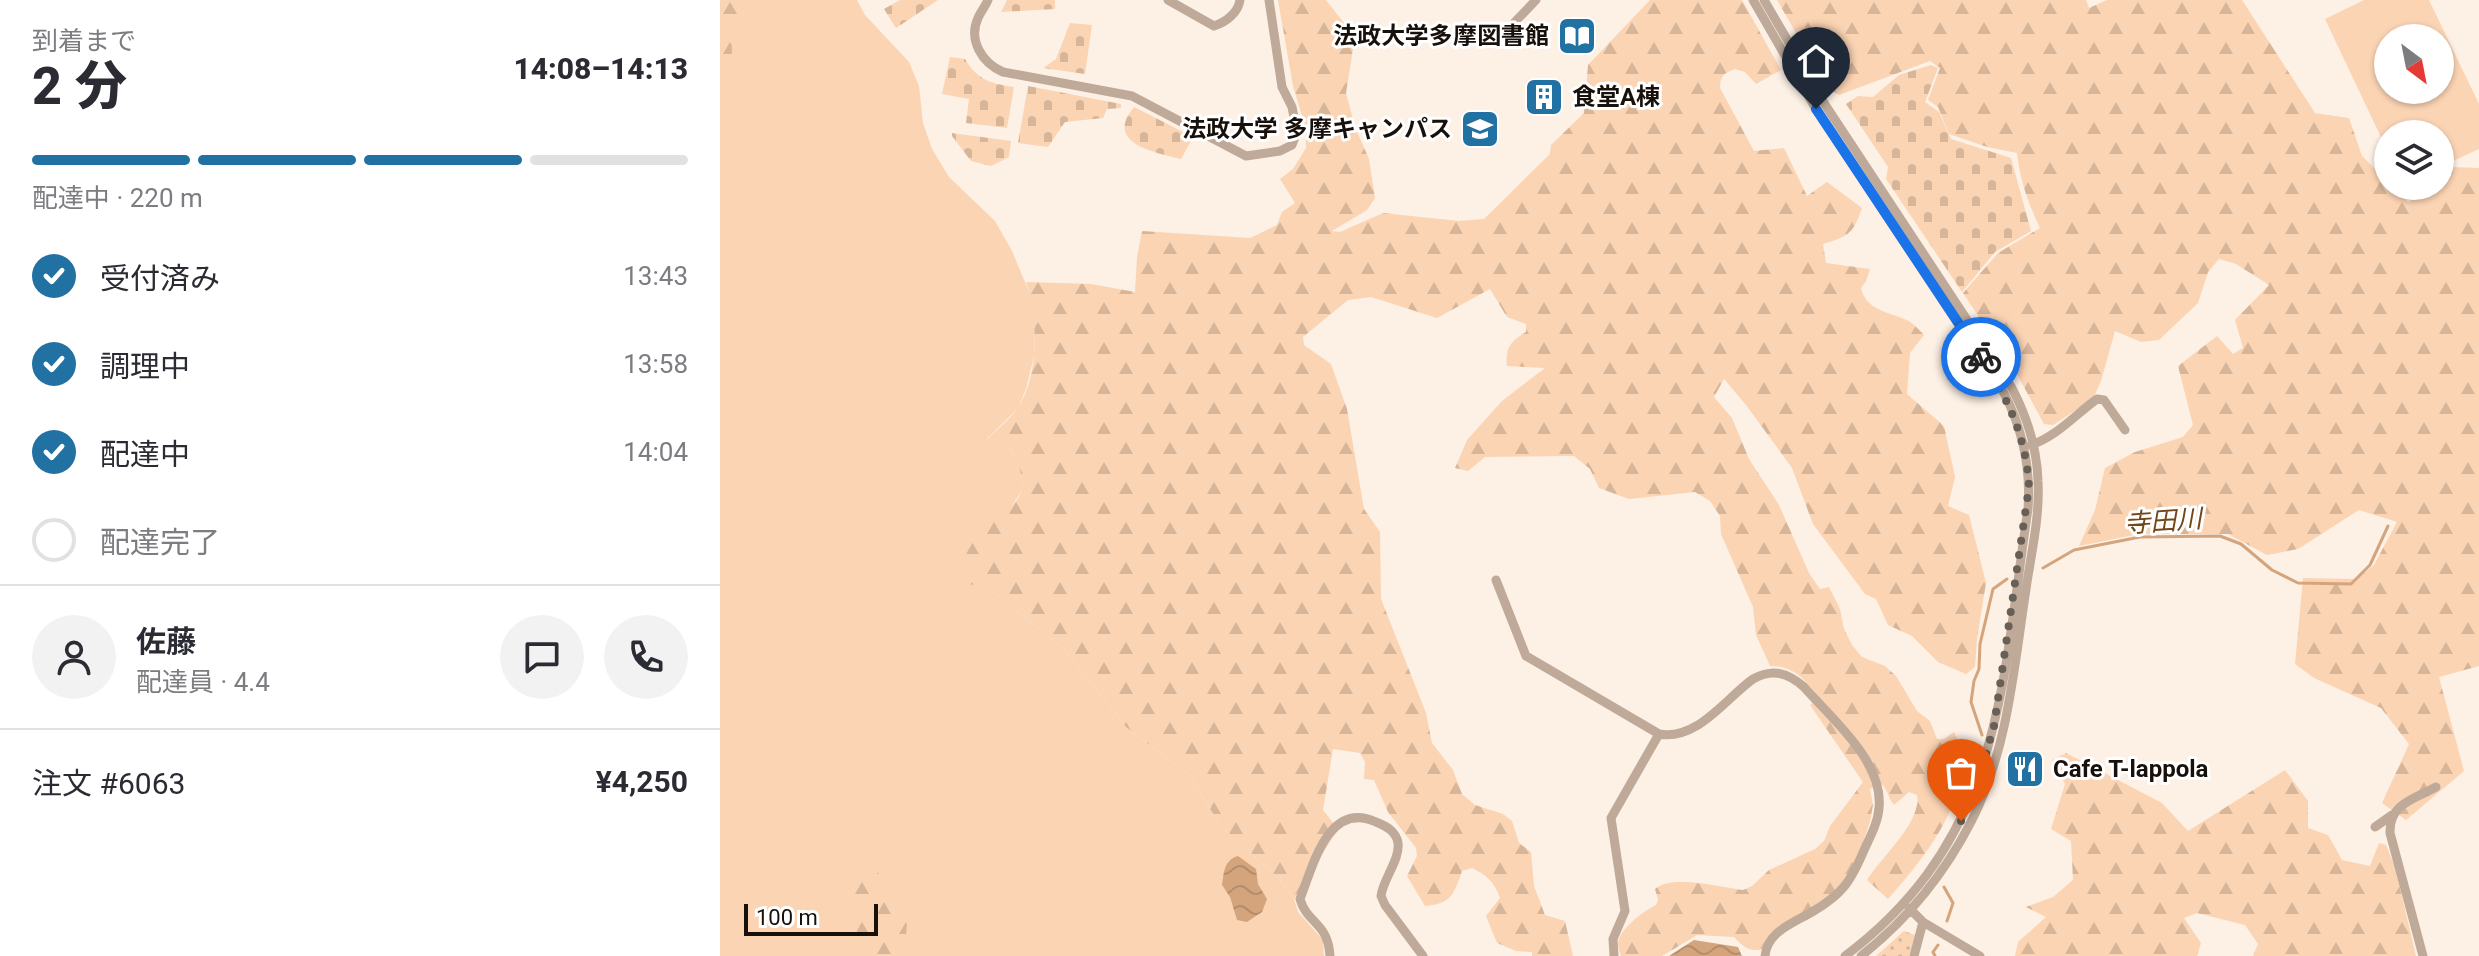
<!DOCTYPE html>
<html lang="ja">
<head>
<meta charset="utf-8">
<style>
  :root { --surface:#fff; --page:#f2f2f3; --text:#2b2b33; --muted:#7c7c81; --line:#e1e1e2; --accent:#2271a3 }
  body { margin:0; font-family:Roboto,"Noto Sans JP",sans-serif; background:var(--page); color:var(--text); height:100vh; display:flex; flex-direction:column; font-size:30px; white-space:nowrap }
  * { box-sizing:border-box; margin:0 }
  p { font-size:26px; color:var(--muted) }
  .icon { flex:none; width:44px; height:44px; fill:none; stroke:currentColor; stroke-width:2; stroke-linecap:round; stroke-linejoin:round }
  .map { position:relative; flex:1; overflow:hidden }
  .drawer { display:flex; flex-direction:column; background:var(--surface); width:720px }
  .drawer>* { flex:none }
  .needle { width:52px; rotate:148deg }
  .buttons { position:absolute; left:1654px; top:24px; display:grid; gap:16px }
  .buttons a { display:grid; place-items:center; width:80px; height:80px; border-radius:50%; background:var(--surface); box-shadow:0 2px 6px #0004; font-size:40px }
  .scale { position:absolute; left:24px; bottom:20px; width:134px; box-sizing:border-box; padding-left:8px; border:4px solid #18110b; border-top:0; font-size:22px; line-height:28px; white-space:nowrap; color:#18110b; -webkit-text-stroke:6px #fff; paint-order:stroke }
  .pin { position:absolute; display:grid; place-items:center; width:68px; height:68px; color:#fff; margin:-82px -34px; border-radius:50% 50% 50% 0; rotate:-45deg; box-shadow:0 0 8px #0007 }
  .pin .icon { rotate:45deg }
  .courier { position:absolute; display:grid; place-items:center; width:80px; height:80px; margin:-40px; border:6px solid #1a73e8; border-radius:50%; background:#fff; color:#222; box-shadow:0 2px 10px #0007 }
  .head em { font-style:normal; font-weight:800 }
  .head div { display:flex; flex-direction:column-reverse }
  .head { display:flex; align-items:center; justify-content:space-between; height:136px; padding:0 32px }
  h1 { font-size:52px; font-weight:800; line-height:60px }
  .bar { display:grid; grid-template-columns:repeat(4,1fr); gap:12px 8px; align-content:center; height:96px; padding:0 32px }
  .bar i { height:10px; border-radius:6px; background:var(--line) }
  .bar .on { background:var(--accent) }
  .bar p { grid-column:span 4 }
  .line { display:flex; align-items:center; gap:20px; padding:0 32px; border-top:2px solid var(--line) }
  .line div { flex:1 }
  .round { display:grid; place-items:center; flex:none; width:84px; height:84px; border-radius:42px; background:var(--page) }
  ol { padding:0 32px; list-style:none }
  li { display:flex; align-items:center; gap:24px; height:88px }
  li p { margin-inline-start:auto }
  li .icon { padding:8px; border-radius:50%; background:var(--accent); color:#fff; stroke-width:4 }
  li:last-child { color:var(--muted) }
  li i { width:44px; height:44px; border:4px solid var(--line); border-radius:50% }
  main { display:flex; flex:1; min-height:0 }
  .map>svg:first-child { display:block }
  .grass { fill:#fbd4b4; fill-rule:evenodd }
  .forest { fill:url(#forest-firs) }
  .cemetery { fill:url(#cemetery-stones) }
  .park { fill:url(#park-dots) }
  .water { fill:url(#water-waves) }
  .lines { fill:none; stroke-linecap:round; stroke-linejoin:round }
  .stream { stroke:#d4a57d; stroke-width:3 }
  .minor { stroke:#bfaa99; stroke-width:9 }
  .done { stroke:#685f57; stroke-width:8; stroke-dasharray:0 14.4 }
  .route { stroke:#1a73e8; stroke-width:10 }
  .labels { text-anchor:middle; stroke-width:6; stroke-linejoin:round; paint-order:stroke }
  .poi-label { font-size:24px; font-weight:bold; fill:#18110b; stroke:#fff; text-anchor:end }
  .water-label { font-size:26px; font-style:italic; fill:#734618; stroke:#fff }
</style>
</head>
<body>
<main>
<section class="drawer">
<div class="head"><div><h1>2 分</h1><p>到着まで</p></div><em>14:08–14:13</em></div>
<div class="bar"><i class="on"></i><i class="on"></i><i class="on"></i><i></i><p>配達中 · 220 m</p></div>
<ol>
<li><svg class="icon" aria-label="check" viewBox="0 0 24 24"><path d="M5 12l5 5 9-10"/></svg>受付済み<p>13:43</p></li>
<li><svg class="icon" aria-label="check" viewBox="0 0 24 24"><path d="M5 12l5 5 9-10"/></svg>調理中<p>13:58</p></li>
<li><svg class="icon" aria-label="check" viewBox="0 0 24 24"><path d="M5 12l5 5 9-10"/></svg>配達中<p>14:04</p></li>
<li><i></i>配達完了</li>
</ol>
<div class="line" style="height:144px"><a class="round"><svg class="icon" aria-label="person" viewBox="0 0 24 24"><circle cx="12" cy="8" r="4"/><path d="M4 21q1-7 8-7t8 7"/></svg></a><div><b>佐藤</b><p>配達員 · 4.4</p></div><a class="round"><svg class="icon" aria-label="chat" viewBox="0 0 24 24"><path d="M4 5h16v11H9l-5 4z"/></svg></a><a class="round"><svg class="icon" aria-label="phone" viewBox="0 0 24 24"><path d="M5 4h4l2 5-3 2q2 4 5 5l2-3 5 2v4C11 20 4 13 5 4z"/></svg></a></div>
<div class="line" style="height:104px"><div>注文 #6063</div><b>¥4,250</b></div>
</section>
<div class="map">
<svg width="1759" height="956" viewBox="0 0 1759 956">
  <defs>
    <pattern id="forest-firs" width="22" height="20" patternUnits="userSpaceOnUse" patternTransform="scale(2)"><rect width="22" height="20" fill="#fbd4b4"/><path d="M5 1l3.5 6h-7zM16 11l3.5 6h-7z" fill="#d6b599"/></pattern>
    <pattern id="cemetery-stones" width="16" height="16" patternUnits="userSpaceOnUse" patternTransform="scale(2)"><rect width="16" height="16" fill="#fbd4b4"/><path d="M2 7V4a2 2 0 0 1 4 0v3zM10 15v-3a2 2 0 0 1 4 0v3z" fill="#d6b599"/></pattern>
    <pattern id="park-dots" width="8" height="8" patternUnits="userSpaceOnUse" patternTransform="scale(2)"><rect width="8" height="8" fill="#fbd4b4"/><path d="M2 2h.1M6 6h.1" fill="none" stroke="#d6b599" stroke-width="1.8" stroke-linecap="round"/></pattern>
    <pattern id="water-waves" width="16" height="10" patternUnits="userSpaceOnUse" patternTransform="scale(2)"><rect width="16" height="10" fill="#d4a57d"/><path d="M0 5q4-4 8 0t8 0" fill="none" stroke="#b58d6b"/></pattern>
  </defs>
  <rect width="100%" height="100%" fill="#fdf0e5"/>
  <path class="grass" d="M0,0H137L145,15L189,62L199,86L203,123L212,149L229,177L275,221L292,251L312,299L315,330L314,356L306,389L298,408L267,439L291,449L301,469L303,489L289,510L270,589L344,649L406,727L469,775L500,825L559,879L574,899L578,912L603,940L604,956H0Z
    M1644,0H1709L1759,104V149L1720,167V134H1668V152L1605,19ZM1720,38V90H1668V38Z"/>
  <path class="forest" d="M0,0H32L34,6C14,24 11,29 12,57L0,65Z
    M558,0H606L635,37L626,93L635,127L649,159L655,198L647,210L612,231L620,232L663,213L739,221L764,219L830,154L831,145L864,113L868,65L930,0H1022L1061,70L1036,84L1025,72L1015,69C1004,73 1000,76 1000,88L1034,151L1064,148L1087,196L1107,182L1142,208C1133,234 1129,236 1103,244L1106,263L1150,269L1146,281L1141,288C1146,311 1170,312 1189,321C1195,325 1199,330 1204,335L1190,353L1187,394L1224,426L1235,477L1228,506L1249,515L1266,583L1257,639L1255,667L1246,674L1218,662L1192,636L1168,625L1156,599L1145,594L1093,524L1072,468L1026,405L1004,379L994,397L1012,418L1029,459L1059,505L1089,573L1100,589L1109,587L1120,609L1124,629L1132,645L1142,657L1165,666L1176,676L1197,711L1210,721L1217,739H1224L1234,732C1239,743 1244,756 1243,769C1235,819 1201,862 1168,899L1147,880C1161,857 1202,822 1197,795L1189,792L1174,805C1168,798 1168,789 1161,784L1150,789L1153,805L1150,822L1137,859L1116,893L1047,939L1041,949C1030,953 1021,945 1014,937L977,935L942,956H901C900,953 898,946 898,943C900,928 924,911 936,905L938,900L935,889C951,874 1001,887 1023,890L1032,886L1049,870L1095,849L1104,841L1110,826L1143,782L1090,705L1099,697C1084,679 1074,666 1050,666L1036,635L1033,607L1001,534L1000,516L990,501L975,492L909,499L879,488L870,469L854,456L765,457L748,471L735,468L747,440L782,401L825,368L787,366C785,347 791,341 806,332V324L787,317L770,289L717,318L651,297L628,300L583,337L584,345L611,364L627,409L644,509L660,532L661,599L706,713L712,743L733,770L742,794L755,805L783,814L792,821L799,843L811,852L814,886L825,915L845,921L853,956H812V952L796,951L777,943L766,916L780,898C775,883 767,875 752,868L742,871C734,894 731,904 705,906L687,876L697,856L696,848L668,812L654,780L644,779L645,762L640,753L613,749L603,810L618,829L574,899L559,879L500,825L469,775L406,727L344,649L270,589L233,580C240,568 246,552 254,541C283,503 322,507 291,449L267,440C276,430 289,420 297,409C320,376 318,317 306,282L371,284L415,292L417,257L422,231L530,238L557,225L562,212L575,203L560,179L573,169L586,148V129L573,86Z
    M1057,0H1366L1369,8L1387,0H1522L1595,113L1629,118L1642,156L1668,182V186H1672L1688,202L1715,186H1720V180L1732,167L1759,168V666L1719,677L1744,771L1686,820L1662,803L1689,744L1661,708L1594,678L1575,664L1583,578L1637,579L1654,565L1677,522L1639,510L1578,549L1547,555L1508,534H1419L1359,546L1375,510L1385,468L1415,452L1463,437L1473,425L1458,366L1497,336L1513,354L1523,348L1515,320L1549,285L1516,264L1499,259L1488,272L1478,303L1439,340L1421,342L1395,331L1381,381L1373,399L1333,425L1324,424L1298,376L1243,293L1278,253L1320,228C1308,203 1300,180 1297,153L1267,147L1229,134L1218,107L1208,100L1220,68L1210,61L1119,95L1108,88Z
    M1346,753L1442,803L1468,831L1565,770L1588,801V828L1608,835L1622,860L1650,866L1659,843L1666,845L1675,867L1696,956H1533L1538,944L1525,925L1477,913L1464,918L1481,943L1477,956H1295L1298,942L1326,917L1306,907L1333,897L1353,880L1351,841L1331,829L1345,784L1332,760Z
    M150,865L188,902L185,956H132C145,930 132,925 127,901C126,895 128,887 128,881Z"/>
  <path class="cemetery" d="M180,0H218L176,28L164,9Z
    M287,0H335V9L281,12Z
    M350,23L372,25L365,74L323,68L336,59Z
    M230,57L245,59C257,80 272,84 294,87L287,128L246,123L249,99L222,94Z
    M1211,65L1218,68L1205,102L1219,112L1231,139L1291,158L1311,231L1275,252L1242,292L1166,179L1168,167L1126,104L1138,96L1153,97L1179,75Z
    M308,86L401,104V108L387,109L383,118L345,122L328,147L298,143Z
    M414,107L473,137L461,159C433,152 384,143 414,107Z
    M232,133L291,141L289,157L271,166L251,161L232,136Z"/>
  <path class="park" d="M1184,931L1195,935L1189,956H1156Z"/>
  <path class="water" d="M518,856L536,869L538,884L547,899L542,912L527,922L517,920L510,897L502,885C504,872 504,860 518,856Z
    M974,940L1018,947L1022,956H949Z"/>
  <g class="lines">
    <path class="stream" d="M1323,568L1354,550L1420,537L1500,536L1521,544L1552,570L1578,583L1631,584L1650,565L1668,526
      M1262,735L1251,702L1254,681L1259,669L1260,644L1273,589L1287,579
      M1224,887L1233,903L1227,921
      M1215,956L1213,952L1218,945"/>
    <path class="minor" d="M268,0C265,7 261,11 258,18C248,40 262,63 283,72L412,96L526,156L560,151L572,145L577,132L572,107L562,87L549,0
      M448,0L494,26C506,22 518,13 520,0
      M1033,0L1096,109L1284,393C1303,430 1311,467 1308,509C1281,687 1283,837 1125,956
      M1044,0L1104,103L1292,388C1307,417 1317,447 1318,481C1320,517 1311,554 1306,589C1294,667 1288,749 1252,820C1225,873 1188,919 1141,956
      M790,27L816,0
      M1311,445C1336,437 1356,414 1377,399L1384,400L1405,430
      M776,580L806,656L939,734C977,741 1005,699 1033,679C1053,668 1068,673 1084,687C1112,719 1164,762 1159,808C1158,822 1151,835 1145,848C1131,881 1123,894 1092,912C1073,923 1047,932 1045,956
      M1655,827L1672,815
      M1189,908L1203,922L1260,956
      M610,956C608,922 587,924 580,899C593,866 608,800 656,822C666,826 676,831 678,843C680,860 663,879 661,896L665,905L703,956
      M894,956L893,939L905,911L891,818L939,734
      M1194,956L1203,922
      M1703,956L1670,833C1669,803 1695,799 1716,787"/>
  </g>
  <g class="lines">
    <path class="done" d="M1241,821L1257,785L1274,726L1309,487C1306,436 1288,399 1261,357"/>
    <path class="route" d="M1096,109L1261,357"/>
  </g>
  <defs>
    <symbol id="library-square" viewBox="-11 -11 22 22"><rect x="-9" y="-9" width="18" height="18" rx="4" fill="#2271a3" stroke="#fff"/><path d="M-6-4Q-3-5.5-.7-3.5V5Q-3 3-6 4ZM6-4Q3-5.5 .7-3.5V5Q3 3 6 4Z" fill="#fff"/></symbol>
    <symbol id="building-square" viewBox="-11 -11 22 22"><rect x="-9" y="-9" width="18" height="18" rx="4" fill="#2271a3" stroke="#fff"/><path d="M-4-6H4V6H1V3H-1V6H-4ZM-2.5-4.3h1.7v1.8h-1.7ZM.8-4.3h1.7v1.8H.8ZM-2.5-1h1.7V.8h-1.7ZM.8-1h1.7V.8H.8Z" fill="#fff"/></symbol>
    <symbol id="university-square" viewBox="-11 -11 22 22"><rect x="-9" y="-9" width="18" height="18" rx="4" fill="#2271a3" stroke="#fff"/><path d="M0-5L7-2L0 1L-7-2ZM-4 1L0 2.5L4 1V4Q0 6-4 4Z" fill="#fff"/></symbol>
    <symbol id="restaurant-square" viewBox="-11 -11 22 22"><rect x="-9" y="-9" width="18" height="18" rx="4" fill="#2271a3" stroke="#fff"/><path d="M-5-6h1v4h1v-4h1v4h1v-4h1v5L-1.5 .5V6h-2V.5L-5-1ZM5-6V6H3V1.5H1.5Q1.5-4 5-6Z" fill="#fff"/></symbol>
  </defs>
  <g fill-rule="evenodd">
    <use href="#library-square" x="835" y="14" width="44" height="44"/>
    <use href="#building-square" x="802" y="75" width="44" height="44"/>
    <use href="#university-square" x="738" y="107" width="44" height="44"/>
    <use href="#restaurant-square" x="1283" y="747" width="44" height="44"/>
  </g>
  <g class="labels">
    <g class="poi-label">
      <text x="829" y="44">法政大学多摩図書館</text>
      <text x="852" y="105" text-anchor="start">食堂A棟</text>
      <text x="732" y="137">法政大学 多摩キャンパス</text>
      <text x="1333" y="777" text-anchor="start">Cafe T-lappola</text>
    </g>
    <g class="water-label">
      <text transform="translate(1443 521) rotate(-4)" y="9">寺田川</text>
    </g>
  </g>
</svg>
<div class="buttons">
<a><svg class="needle" viewBox="-14 -14 28 28"><path d="M0-13l5 13h-10z" fill="#e53935"/><path d="M0 13l5-13h-10z" fill="#7c7c81"/></svg></a>
<a><svg class="icon" aria-label="layers" viewBox="0 0 24 24"><path d="M12 4l9 5-9 5-9-5zM3 14l9 5 9-5"/></svg></a>
</div>
<div class="scale">100 m</div>
<div class="pin" style="left:1241px;top:821px;background:#ea580c"><svg class="icon" aria-label="bag" viewBox="0 0 24 24"><path d="M5 8h14l-1 12H6zM9 8a3 3 0 0 1 6 0"/></svg></div>
<div class="pin" style="left:1096px;top:109px;background:#1f2937"><svg class="icon" aria-label="home" viewBox="0 0 24 24"><path d="M3 11l9-7 9 7M6 9v11h12V9"/></svg></div>
<div class="courier" style="left:1261px;top:357px"><svg class="icon" aria-label="bike" viewBox="0 0 24 24"><circle cx="6" cy="16" r="4"/><circle cx="18" cy="16" r="4"/><path d="M6 16l4-8h5l3 8M10 8l3 8H6M13 5h3"/></svg></div>
</div>
</main>
</body>
</html>
